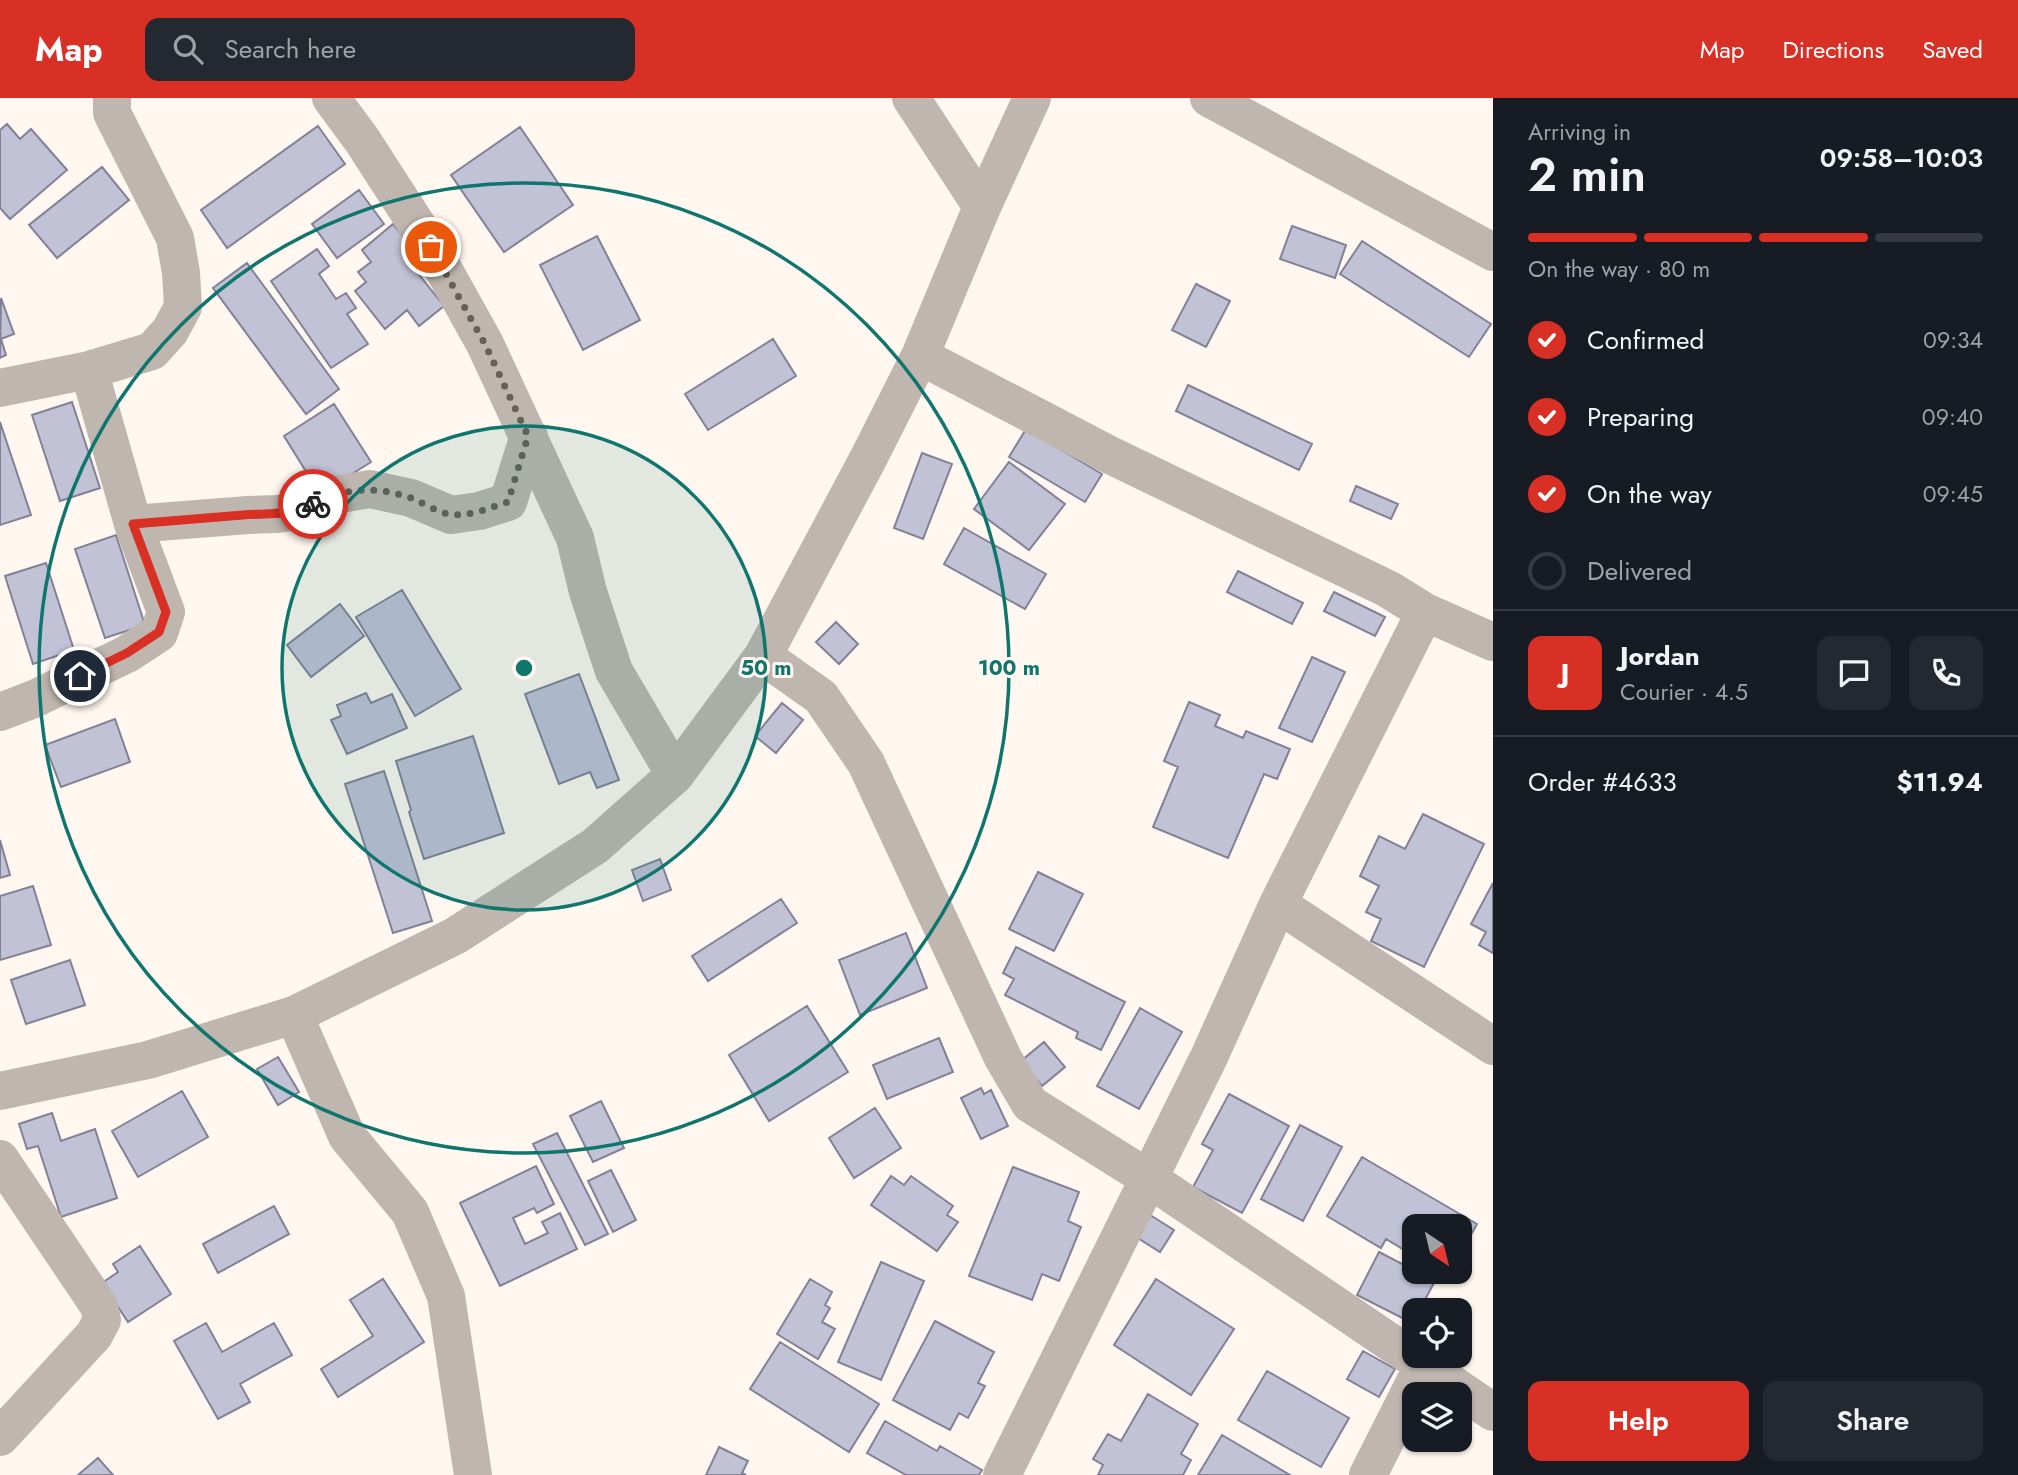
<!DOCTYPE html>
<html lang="en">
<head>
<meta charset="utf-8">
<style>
  :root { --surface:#171b24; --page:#242831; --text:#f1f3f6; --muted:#9ea1a6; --line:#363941; --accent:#d93025 }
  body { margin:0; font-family:Jost,sans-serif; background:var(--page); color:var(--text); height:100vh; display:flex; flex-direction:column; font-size:26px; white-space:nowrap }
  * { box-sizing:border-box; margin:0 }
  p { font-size:23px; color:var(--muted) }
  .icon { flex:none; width:38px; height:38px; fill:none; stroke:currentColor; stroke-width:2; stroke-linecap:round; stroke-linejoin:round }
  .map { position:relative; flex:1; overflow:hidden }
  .details { display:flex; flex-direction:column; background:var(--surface); width:525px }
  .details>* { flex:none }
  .needle { width:46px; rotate:145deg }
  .tools { position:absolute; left:1402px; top:1116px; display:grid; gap:14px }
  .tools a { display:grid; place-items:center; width:70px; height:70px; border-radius:14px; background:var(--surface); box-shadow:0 2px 5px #0004; font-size:35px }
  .pin { position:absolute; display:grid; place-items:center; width:60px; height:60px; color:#fff; margin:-30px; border:4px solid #fff; border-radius:50%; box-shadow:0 2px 7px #0007 }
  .courier { position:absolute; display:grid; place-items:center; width:70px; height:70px; margin:-35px; border:5px solid #d93025; border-radius:50%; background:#fff; color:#222; box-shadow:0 2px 9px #0007 }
  .overview em { font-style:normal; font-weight:600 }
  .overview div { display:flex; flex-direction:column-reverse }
  .overview { display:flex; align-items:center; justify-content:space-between; height:119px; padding:0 35px }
  h1 { font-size:46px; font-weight:600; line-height:52px }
  .bar { display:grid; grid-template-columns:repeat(4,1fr); gap:10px 7px; align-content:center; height:84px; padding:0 35px }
  .bar i { height:9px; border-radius:5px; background:var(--line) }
  .bar .on { background:var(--accent) }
  .bar p { grid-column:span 4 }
  .line { display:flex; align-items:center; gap:18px; padding:0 35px; border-top:2px solid var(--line) }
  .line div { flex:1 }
  .round { display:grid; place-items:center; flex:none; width:74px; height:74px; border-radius:14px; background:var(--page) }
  ol { padding:0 35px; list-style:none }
  li { display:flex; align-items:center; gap:21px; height:77px }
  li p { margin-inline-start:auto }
  li .icon { padding:7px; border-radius:50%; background:var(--accent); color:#fff; stroke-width:4 }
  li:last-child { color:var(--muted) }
  li i { width:38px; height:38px; border:4px solid var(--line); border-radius:50% }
  .button { display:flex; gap:14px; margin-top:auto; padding:14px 35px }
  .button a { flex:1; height:80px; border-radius:14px; background:var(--accent); color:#fff; font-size:28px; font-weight:600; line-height:80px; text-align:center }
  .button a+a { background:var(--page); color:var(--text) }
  header { display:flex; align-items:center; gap:42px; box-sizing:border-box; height:98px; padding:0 35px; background:var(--accent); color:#fff }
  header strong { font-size:33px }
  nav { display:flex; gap:38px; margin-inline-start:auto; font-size:24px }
  .search { width:490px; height:63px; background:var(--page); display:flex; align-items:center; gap:18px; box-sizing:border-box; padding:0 24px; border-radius:14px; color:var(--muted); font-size:26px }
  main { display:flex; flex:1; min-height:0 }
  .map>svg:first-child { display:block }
  .building { fill:#c2c2d7; stroke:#828195; stroke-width:2 }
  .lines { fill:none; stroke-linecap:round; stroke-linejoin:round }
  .minor { stroke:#bfb7af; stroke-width:38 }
  .done { stroke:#666059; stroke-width:7; stroke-dasharray:0 12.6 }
  .route { stroke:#d93025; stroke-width:9 }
  .ring { fill:none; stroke:#0f766e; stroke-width:3.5 }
  .centre { fill:#0f766e; stroke:#fff7f0; stroke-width:3.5 }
  .ring-label { font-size:21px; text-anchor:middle; font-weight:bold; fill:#0f766e; stroke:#fff7f0; stroke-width:6; stroke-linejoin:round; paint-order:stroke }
</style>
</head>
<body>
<header>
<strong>Map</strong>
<div class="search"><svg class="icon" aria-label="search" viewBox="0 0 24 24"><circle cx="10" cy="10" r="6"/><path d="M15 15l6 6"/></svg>Search here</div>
<nav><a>Map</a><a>Directions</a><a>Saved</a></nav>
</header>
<main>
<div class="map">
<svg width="1493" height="1377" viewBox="0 0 1493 1377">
  <rect width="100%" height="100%" fill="#fff7f0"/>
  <path class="building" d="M7,26L20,41L31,31L67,72L10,121L0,110V32Z
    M318,28L345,66L227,150L201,112Z
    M520,29L573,107L504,154L451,77Z
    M102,69L129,102L57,160L29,127Z
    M359,92L384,126L337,160L312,126Z
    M393,126L426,166L417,174L444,208L419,228L407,212L385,231L355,193L366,184L358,174L371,164L362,152Z
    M1292,128L1346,147L1335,180L1280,161Z
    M597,138L640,222L583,252L540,167Z
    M1362,143L1491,226L1469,259L1340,176Z
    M317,151L329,168L319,176L336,201L346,195L356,210L347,216L368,246L331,270L271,183Z
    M247,165L339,291L306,316L213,190Z
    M1196,186L1230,203L1206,249L1172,232Z
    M1,200L14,236L1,241L6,257L0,260Z
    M773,241L796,278L708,332L685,296Z
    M1188,287L1312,346L1299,372L1176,313Z
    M72,304L100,390L60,403L32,317Z
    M334,306L371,364L320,396L284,338Z
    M0,324L31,417L0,427Z
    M1026,331L1102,376L1085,404L1009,359Z
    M922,355L952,366L923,441L894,430Z
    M1009,364L1065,406L1029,452L974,411Z
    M1356,388L1398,406L1391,421L1350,403Z
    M964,430L1046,476L1025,511L944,466Z
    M116,437L145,527L105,540L75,451Z
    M46,465L74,552L33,566L5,478Z
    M1238,473L1303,505L1292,526L1227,494Z
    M402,492L461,591L415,618L356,519Z
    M1334,494L1385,519L1375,538L1324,513Z
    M340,506L364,538L311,579L287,547Z
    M836,524L858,546L839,566L816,544Z
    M1312,559L1345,574L1312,644L1279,630Z
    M579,576L619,682L597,690L590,674L559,686L525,596Z
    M366,595L371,605L392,596L407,630L347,656L331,622L341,618L337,607Z
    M1189,604L1220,617L1215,628L1243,640L1246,633L1290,651L1277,681L1264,676L1228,760L1153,729L1178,669L1164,663Z
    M782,605L803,622L776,655L755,638Z
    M115,621L130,664L61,689L45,647Z
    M473,638L504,735L424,761L409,714L411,712L396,663Z
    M384,673L432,823L393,835L345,686Z
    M1423,716L1484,746L1424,869L1371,843L1381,821L1366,814L1379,788L1360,778L1379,738L1405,751Z
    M0,742L10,777L0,780Z
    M660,761L671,792L643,803L632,772Z
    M1038,774L1083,796L1054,853L1009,831Z
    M1493,785V855L1479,847L1486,834L1471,826Z
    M33,788L51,847L0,862V798Z
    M781,801L797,825L708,883L692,858Z
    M906,835L927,890L860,917L839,862Z
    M1016,849L1125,904L1101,952L1076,940L1078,934L1005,897L1014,881L1003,875Z
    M70,862L85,907L26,926L11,882Z
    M807,908L848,974L769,1023L729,957Z
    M1140,910L1182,934L1139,1011L1097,988Z
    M939,940L953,974L887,1001L873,967Z
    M1044,944L1065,969L1042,988L1021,963Z
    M278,959L299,994L278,1007L257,971Z
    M981,990L984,996L991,992L1008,1028L981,1041L961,1000Z
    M182,993L208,1039L138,1079L112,1033Z
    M1229,996L1289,1028L1242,1115L1193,1089L1213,1052L1202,1046Z
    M601,1003L624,1050L593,1064L570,1018Z
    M875,1010L901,1050L854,1080L829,1040Z
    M52,1015L61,1043L95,1031L117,1100L61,1119L38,1048L27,1051L19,1026Z
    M1300,1027L1342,1049L1303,1123L1261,1101Z
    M557,1035L608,1136L585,1147L533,1046Z
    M1362,1059L1477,1126L1460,1156V1129H1414V1158L1386,1141L1381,1150L1327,1118Z
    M536,1068L554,1106L537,1115L534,1110L513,1120L525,1146L548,1135L542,1124L560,1115L577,1151L500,1188L460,1105Z
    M1013,1069L1079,1094L1068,1123L1081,1129L1059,1183L1042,1176L1032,1202L969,1178Z
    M611,1072L636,1122L613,1134L588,1083Z
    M891,1078L904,1087L911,1078L953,1108L947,1117L958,1124L937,1153L871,1107Z
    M274,1108L289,1136L218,1175L203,1146Z
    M1147,1115L1174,1132L1160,1154L1133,1137Z
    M140,1148L171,1196L128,1224L102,1185L118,1174L113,1166Z
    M1379,1154L1414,1172V1174L1435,1183L1419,1213H1414L1412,1225L1357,1197Z
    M881,1164L924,1183L881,1282L838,1264Z
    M383,1181L424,1244L338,1299L321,1271L373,1238L350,1202Z
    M810,1181L832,1194L825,1207L830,1210L822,1224L835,1231L818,1261L777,1236Z
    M1156,1181L1234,1231L1191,1297L1114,1247Z
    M935,1223L994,1254L978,1285L985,1288L968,1320L959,1315L950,1332L893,1302Z
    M206,1225L222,1254L274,1225L292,1257L240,1286L250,1304L218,1321L174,1243Z
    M780,1244L879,1306L849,1354L750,1291Z
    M1363,1253L1395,1271L1379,1299L1347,1281Z
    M1267,1273L1349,1320L1321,1369L1238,1322Z
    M1148,1296L1198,1326L1181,1356L1191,1362L1183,1377H1098L1103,1367L1093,1361L1108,1336L1121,1343Z
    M885,1323L937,1353L940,1348L982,1372L979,1377H906L867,1355Z
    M1222,1337L1290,1377H1198Z
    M719,1349L748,1363L742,1375L746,1377H706Z
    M98,1360L113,1377H78Z"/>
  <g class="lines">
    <path class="minor" d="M331,0L362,42L431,149L485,246L575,440L588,494L614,573L675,677
      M911,0L982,109
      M1209,0L1493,154
      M920,258L1110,357L1388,491L1425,514L1493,544
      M0,290L89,272L152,253L170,233L183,209L181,175L175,140L112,15V0
      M133,426L248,417L278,416L302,412L328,398L370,391L411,400L451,417L479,413L508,404L529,338
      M763,558L821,599L866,665L1003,960L1030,1006L1148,1080L1493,1314
      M0,614L34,601L127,556L159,535L166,514L133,426L89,272
      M1278,806L1425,514
      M294,917L347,1038L410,1114L446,1198L473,1377
      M0,993L148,962L294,917L455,838L595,748L675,677L763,558L868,361L920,258L982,109L1032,0
      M0,1061L99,1208L102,1222L94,1237L0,1339
      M1002,1377L1209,959L1278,806L1493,948
      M1368,1377L1423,1268"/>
  </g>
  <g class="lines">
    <path class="done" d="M313,406C346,389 379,388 414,401C425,406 437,414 449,416C468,420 491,409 508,404L528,338L485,246L431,149"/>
    <path class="route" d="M80,578L127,555L159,534L166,514L133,426C169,423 206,420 243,417C267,415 290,418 313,406"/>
  </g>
  <circle cx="524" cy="570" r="242" fill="#0f766e" fill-opacity=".12"/>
  <g class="ring">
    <circle cx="524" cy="570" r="242"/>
    <circle cx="524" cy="570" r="485"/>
  </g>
  <circle cx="524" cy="570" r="10" class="centre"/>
  <g class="ring-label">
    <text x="766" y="577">50 m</text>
    <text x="1009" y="577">100 m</text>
  </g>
</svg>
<div class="tools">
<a><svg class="needle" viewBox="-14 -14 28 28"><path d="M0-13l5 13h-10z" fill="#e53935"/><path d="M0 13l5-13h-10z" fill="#9ea1a6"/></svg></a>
<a><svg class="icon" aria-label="locate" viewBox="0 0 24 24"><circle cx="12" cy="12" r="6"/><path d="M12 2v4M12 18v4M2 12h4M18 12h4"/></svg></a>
<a><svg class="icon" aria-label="layers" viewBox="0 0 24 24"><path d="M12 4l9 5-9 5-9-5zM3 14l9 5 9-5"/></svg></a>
</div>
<div class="pin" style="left:431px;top:149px;background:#ea580c"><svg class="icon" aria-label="bag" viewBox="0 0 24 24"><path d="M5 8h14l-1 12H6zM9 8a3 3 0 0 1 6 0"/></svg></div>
<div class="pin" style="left:80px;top:578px;background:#1f2937"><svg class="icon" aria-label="home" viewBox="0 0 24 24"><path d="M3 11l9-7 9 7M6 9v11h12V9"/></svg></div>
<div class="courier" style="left:313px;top:406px"><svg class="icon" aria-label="bike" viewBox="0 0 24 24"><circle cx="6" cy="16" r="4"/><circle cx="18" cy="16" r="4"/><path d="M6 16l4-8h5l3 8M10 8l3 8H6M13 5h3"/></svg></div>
</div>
<section class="details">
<div class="overview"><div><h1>2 min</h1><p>Arriving in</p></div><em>09:58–10:03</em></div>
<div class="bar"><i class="on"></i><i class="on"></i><i class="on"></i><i></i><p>On the way · 80 m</p></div>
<ol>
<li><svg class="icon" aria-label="check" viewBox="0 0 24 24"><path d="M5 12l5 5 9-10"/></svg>Confirmed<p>09:34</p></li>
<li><svg class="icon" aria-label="check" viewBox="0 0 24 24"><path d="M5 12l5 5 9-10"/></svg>Preparing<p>09:40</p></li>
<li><svg class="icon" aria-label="check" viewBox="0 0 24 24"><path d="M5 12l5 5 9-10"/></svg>On the way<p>09:45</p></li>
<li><i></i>Delivered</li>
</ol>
<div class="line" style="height:126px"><b class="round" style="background:var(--accent);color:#fff">J</b><div><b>Jordan</b><p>Courier · 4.5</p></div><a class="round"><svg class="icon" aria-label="chat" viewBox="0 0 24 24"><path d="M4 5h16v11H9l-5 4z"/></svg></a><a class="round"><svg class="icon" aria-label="phone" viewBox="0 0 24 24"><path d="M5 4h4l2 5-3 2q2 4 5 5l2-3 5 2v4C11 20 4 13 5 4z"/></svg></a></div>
<div class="line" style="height:91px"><div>Order #4633</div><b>$11.94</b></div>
<div class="button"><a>Help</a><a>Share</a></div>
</section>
</main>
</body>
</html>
